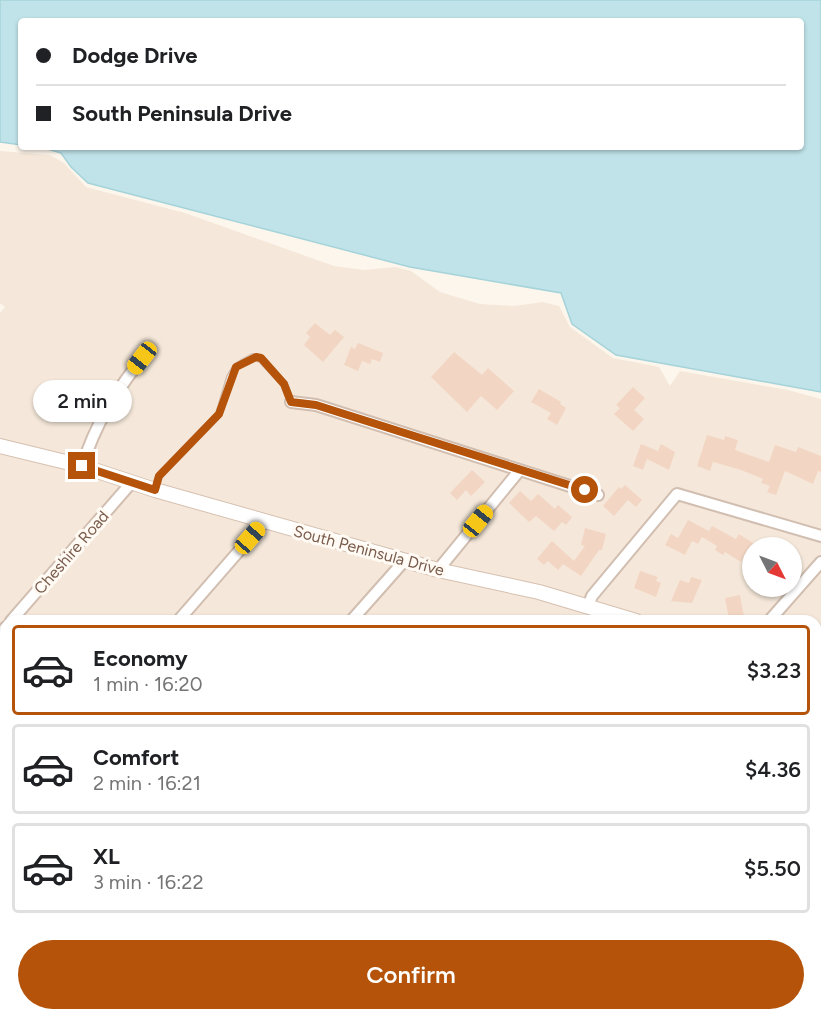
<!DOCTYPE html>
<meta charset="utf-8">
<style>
body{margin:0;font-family:Figtree,sans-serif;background:#f2f2f2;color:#202124;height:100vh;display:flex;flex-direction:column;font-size:22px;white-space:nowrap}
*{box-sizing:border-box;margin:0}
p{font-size:20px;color:#757577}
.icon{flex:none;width:33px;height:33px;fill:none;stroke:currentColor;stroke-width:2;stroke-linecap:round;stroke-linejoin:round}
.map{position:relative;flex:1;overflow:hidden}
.panel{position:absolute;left:0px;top:615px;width:822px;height:406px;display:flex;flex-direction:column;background:#fff;border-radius:18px 18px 0 0;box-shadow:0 2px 4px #0004}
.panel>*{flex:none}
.top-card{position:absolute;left:18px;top:18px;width:786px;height:132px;border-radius:6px;box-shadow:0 2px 4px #0004;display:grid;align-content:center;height:132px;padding:0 18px;background:#fff}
.needle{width:39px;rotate:132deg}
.tools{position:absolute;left:742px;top:537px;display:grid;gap:12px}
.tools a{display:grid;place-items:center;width:60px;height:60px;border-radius:50%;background:#fff;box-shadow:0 2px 4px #0004;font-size:30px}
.end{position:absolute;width:27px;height:27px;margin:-14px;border:8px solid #b45309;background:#fff;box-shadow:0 0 0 3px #fff}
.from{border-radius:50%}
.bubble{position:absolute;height:42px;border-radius:21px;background:#fff;box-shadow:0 2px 4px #0004;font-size:20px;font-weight:600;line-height:42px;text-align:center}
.car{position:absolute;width:18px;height:36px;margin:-18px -9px;border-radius:8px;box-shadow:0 0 4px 2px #0007;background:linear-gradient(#f5c518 24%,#345 0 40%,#f5c518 0 76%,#345 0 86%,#f5c518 0)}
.top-card b{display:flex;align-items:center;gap:21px;height:57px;font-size:22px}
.top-card b+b{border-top:2px solid #e0e0e0}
.top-card i{width:15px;height:15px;background:#202124}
ul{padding:10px 0 0;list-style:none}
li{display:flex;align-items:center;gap:18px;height:90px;margin:0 12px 9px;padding:0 6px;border:3px solid #e0e0e0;border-radius:6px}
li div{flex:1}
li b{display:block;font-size:22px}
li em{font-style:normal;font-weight:600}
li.current{border-color:#b45309}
li>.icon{width:54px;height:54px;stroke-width:1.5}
.button{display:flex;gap:12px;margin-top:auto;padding:12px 18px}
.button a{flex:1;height:69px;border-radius:36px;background:#b45309;color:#fff;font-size:24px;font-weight:600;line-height:69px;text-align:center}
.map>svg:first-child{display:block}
.residential{fill:#f5e8da;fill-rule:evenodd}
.commercial{fill:#fde8e0}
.water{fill:#bfe3e8;stroke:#a5d3da;stroke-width:1.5}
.building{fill:#f3d5c3}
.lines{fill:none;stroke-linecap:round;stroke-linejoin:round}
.service-casing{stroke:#d1beb0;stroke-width:8}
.minor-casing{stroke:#d1beb0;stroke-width:14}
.secondary-casing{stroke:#d6c0b0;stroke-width:16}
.primary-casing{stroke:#dad1cd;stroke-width:20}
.service{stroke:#fff;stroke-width:5}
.minor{stroke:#fff;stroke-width:10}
.secondary{stroke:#fff;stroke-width:14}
.primary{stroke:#fbd9a5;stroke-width:16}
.route{stroke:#b45309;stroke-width:8}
.labels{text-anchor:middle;stroke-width:6;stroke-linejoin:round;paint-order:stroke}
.street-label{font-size:16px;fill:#7a5c4d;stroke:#fffaf3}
</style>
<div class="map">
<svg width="821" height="1021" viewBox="0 0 821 1021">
<rect width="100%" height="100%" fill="#fdf6ec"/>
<g class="residential">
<path d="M0,151L50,155L64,163L86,187L185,213L334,266L364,270L395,267L411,271L440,292L480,304L514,306L543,302L559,306L570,327L613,358L659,367L670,386L680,371L788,390L821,399V531L678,489L672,491L589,592L585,601L447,567L521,476L602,501L604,491L317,400L286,397V407L315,410L511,473L436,565L88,463L99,430L118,397L148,358L141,352L110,391L90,425L78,460L0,441V313L5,307L0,303Z"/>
<path d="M0,450L80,471L122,485L0,626Z"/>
<path d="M134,488L256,524L171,621H18Z"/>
<path d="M679,499L821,541V554L762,621H651L595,604ZM753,548H792V586H753Z"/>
<path d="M267,527L396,563L346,621H185Z"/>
<path d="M407,566L538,597L620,621H360Z"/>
<path d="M821,570V669L816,668V621H776Z"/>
<path d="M6,635V784L0,782V642Z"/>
<path d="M821,763V847L816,853V769Z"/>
<path d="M821,863V992L816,996V869Z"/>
<path d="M0,867L6,869V1016H48L43,1021H0Z"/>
<path d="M229,1016H440L458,1021H224Z"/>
</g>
<g class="commercial">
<path d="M48,1016H215L210,1021H43Z"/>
<path d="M471,1016H585L580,1021H489Z"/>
<path d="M599,1016H740L748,1021H594Z"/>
</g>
<path class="water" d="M0,0H821V392L616,355L572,324L561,293L410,267L88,183L71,167L61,153L41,147H801V21H21V145L0,142Z"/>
<g class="building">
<path d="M315,323L330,335L335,330L344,337L323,362L304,345L310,337L306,333Z"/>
<path d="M358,343L383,353L380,362L372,359L370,364L362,361L358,371L344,365L351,347L355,349Z"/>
<path d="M454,352L482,375L488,368L514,391L497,410L481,396L467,412L431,377Z"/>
<path d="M633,387L645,398L634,410L644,419L633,431L614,414L620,408L616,405Z"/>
<path d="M539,389L561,402L560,404L566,408L557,425L547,419L551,413L531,402Z"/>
<path d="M707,435L724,440L725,436L738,440L735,450L769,462L775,445L796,452L798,447L821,456V472L818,471L813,484L785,471L776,495L767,492L770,486L761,483L763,479L741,470L713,462L710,471L697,466Z"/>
<path d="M641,444L658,451L661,444L675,452L669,470L647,459L643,470L633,466Z"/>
<path d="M472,470L485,482L471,496L466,490L457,500L450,493Z"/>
<path d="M625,485L642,500L636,507L628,500L614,516L603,506L619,487L621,489Z"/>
<path d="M520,491L531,501L538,494L555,509L558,505L572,517L566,525L562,522L554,531L536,516L529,522L509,503Z"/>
<path d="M688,520L709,531L712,526L736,539L739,534L753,543V551L749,557L745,554L741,562L725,552L723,555L715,550L717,546L702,537L698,544L692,541L685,555L665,545L671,534L678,538Z"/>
<path d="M585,528L606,534L602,550H599L581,576L563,564L558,570L548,561L544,565L537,559L552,541L574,561L585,546L581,545Z"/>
<path d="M640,571L658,577L656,581L661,583L656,597L634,588Z"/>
<path d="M691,577L702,580L692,603L671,601L680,580L689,583Z"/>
<path d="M740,595L744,617L729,619L725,598Z"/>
</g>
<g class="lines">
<defs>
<g id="service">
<path d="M155,488L159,476L219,414L230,377L236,367L244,362L253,357L261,359L284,384L291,402"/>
<path d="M0,808L6,811"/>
<path d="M0,903L6,905"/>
<path d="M381,1016L397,1021"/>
<path d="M353,1019L362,1021"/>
<path d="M63,1021L67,1016"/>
<path d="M244,1021L249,1016"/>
<path d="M367,1021L373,1016"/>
<path d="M431,1021L434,1016"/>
<path d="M555,1021L560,1016"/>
<path d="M712,1021L718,1016"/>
</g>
<g id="minor">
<path d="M291,402L316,405L598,495"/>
<path d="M82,466C97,421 113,396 142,358"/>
<path d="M438,570L519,471"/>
<path d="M588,606L592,596L677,494L821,536"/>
<path d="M11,621L132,482"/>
<path d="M178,621L265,521"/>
<path d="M351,621L405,560"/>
<path d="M769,621L821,562"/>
<path d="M0,634L6,627"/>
<path d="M816,761L821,755"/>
<path d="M0,824L6,818"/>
<path d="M816,861L821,855"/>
<path d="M816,1002L821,998"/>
<path d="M217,1021L222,1016"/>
<path d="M587,1021L592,1016"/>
<path d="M791,1021L799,1016"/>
</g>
<g id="secondary">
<path d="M0,446L82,466L155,490L438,570L539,592L636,621"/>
<path d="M816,673L821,674"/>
</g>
<g id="primary">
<path d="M0,867L6,869"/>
<path d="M453,1016L473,1021"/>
</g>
</defs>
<use href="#service" class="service-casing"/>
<use href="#minor" class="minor-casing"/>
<use href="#secondary" class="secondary-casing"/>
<use href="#primary" class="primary-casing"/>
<use href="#service" class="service"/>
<use href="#minor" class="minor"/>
<use href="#secondary" class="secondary"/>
<use href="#primary" class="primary"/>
</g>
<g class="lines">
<path class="route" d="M82,466L155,490L159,476L219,414L236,367L256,357L261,358L284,384L291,402L316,405L338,412L585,490"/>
</g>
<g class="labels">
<g class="street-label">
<text transform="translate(369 550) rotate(15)" y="6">South Peninsula Drive</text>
<text transform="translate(71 552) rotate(-49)" y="6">Cheshire Road</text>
</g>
</g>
</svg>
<div class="tools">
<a><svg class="needle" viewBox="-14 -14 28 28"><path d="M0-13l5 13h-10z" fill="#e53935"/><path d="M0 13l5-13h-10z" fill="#757577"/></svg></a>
</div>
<i class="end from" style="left:585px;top:490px"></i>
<i class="end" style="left:82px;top:466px"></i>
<div class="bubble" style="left:33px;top:380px;width:99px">2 min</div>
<i class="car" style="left:142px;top:358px;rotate:218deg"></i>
<i class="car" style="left:478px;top:521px;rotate:39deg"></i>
<i class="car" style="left:250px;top:538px;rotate:41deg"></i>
<div class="top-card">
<b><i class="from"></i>Dodge Drive</b>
<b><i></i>South Peninsula Drive</b>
</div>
<section class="panel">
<ul>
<li class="current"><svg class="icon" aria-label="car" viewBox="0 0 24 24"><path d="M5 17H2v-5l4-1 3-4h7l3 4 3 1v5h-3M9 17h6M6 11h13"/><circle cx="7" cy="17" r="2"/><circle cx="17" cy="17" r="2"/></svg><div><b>Economy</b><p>1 min · 16:20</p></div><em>$3.23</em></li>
<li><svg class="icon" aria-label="car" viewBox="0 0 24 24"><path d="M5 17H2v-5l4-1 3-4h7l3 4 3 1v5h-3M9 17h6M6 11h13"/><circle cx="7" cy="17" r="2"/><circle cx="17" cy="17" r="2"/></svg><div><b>Comfort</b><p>2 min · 16:21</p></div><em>$4.36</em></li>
<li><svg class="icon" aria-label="car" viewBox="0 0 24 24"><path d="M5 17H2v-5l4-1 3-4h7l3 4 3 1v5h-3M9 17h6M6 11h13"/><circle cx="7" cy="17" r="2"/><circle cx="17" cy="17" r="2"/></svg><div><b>XL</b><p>3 min · 16:22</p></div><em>$5.50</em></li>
</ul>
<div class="button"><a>Confirm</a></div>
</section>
</div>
